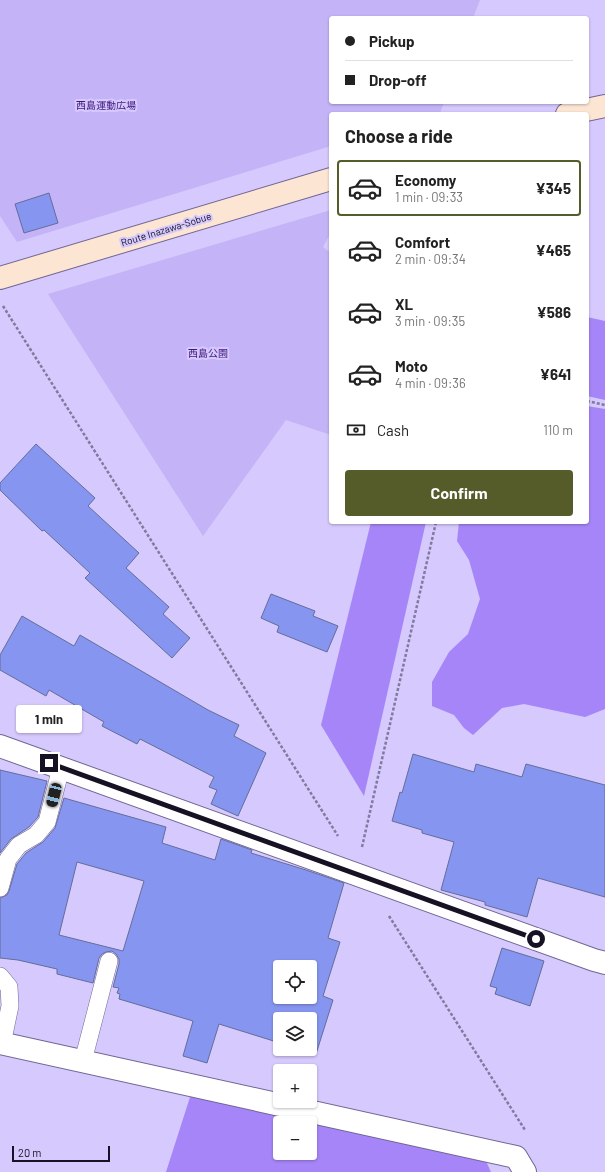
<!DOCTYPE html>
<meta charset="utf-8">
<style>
body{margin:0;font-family:Barlow,"Noto Sans JP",sans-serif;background:#f6f6f6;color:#222;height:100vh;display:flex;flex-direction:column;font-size:15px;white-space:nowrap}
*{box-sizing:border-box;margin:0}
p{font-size:13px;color:#767676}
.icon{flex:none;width:22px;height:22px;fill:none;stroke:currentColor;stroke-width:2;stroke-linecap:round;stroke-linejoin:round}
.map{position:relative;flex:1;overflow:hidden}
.details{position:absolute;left:329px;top:112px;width:260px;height:412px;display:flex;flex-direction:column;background:#fff;border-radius:4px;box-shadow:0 1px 3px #0004}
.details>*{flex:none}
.hud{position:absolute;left:329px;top:16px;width:260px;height:88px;border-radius:4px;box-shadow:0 1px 3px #0004;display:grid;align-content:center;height:88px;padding:0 16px;background:#fff}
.tools{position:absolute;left:273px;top:960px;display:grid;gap:8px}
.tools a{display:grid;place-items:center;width:44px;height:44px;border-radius:4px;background:#fff;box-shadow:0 1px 3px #0004;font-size:20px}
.scale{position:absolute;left:12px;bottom:10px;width:98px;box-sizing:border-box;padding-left:4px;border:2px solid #161123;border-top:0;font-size:11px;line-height:14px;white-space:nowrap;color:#161123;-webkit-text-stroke:3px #d5c9fd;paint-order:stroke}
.end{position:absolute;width:18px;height:18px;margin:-9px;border:5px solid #161123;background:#fff;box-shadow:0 0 0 2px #fff}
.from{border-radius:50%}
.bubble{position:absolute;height:28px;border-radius:4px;background:#fff;box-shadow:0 1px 3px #0004;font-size:13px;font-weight:700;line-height:28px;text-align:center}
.car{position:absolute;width:12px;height:24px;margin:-12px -6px;border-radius:5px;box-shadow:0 0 3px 1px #0007;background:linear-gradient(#222 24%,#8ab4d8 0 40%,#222 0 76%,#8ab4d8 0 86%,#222 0)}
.hud b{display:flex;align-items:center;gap:14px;height:38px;font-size:15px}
.hud b+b{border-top:1px solid #e0e0e0}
.hud i{width:10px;height:10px;background:#222}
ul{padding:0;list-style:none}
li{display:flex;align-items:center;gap:12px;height:56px;margin:0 8px 6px;padding:0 8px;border:2px solid transparent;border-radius:4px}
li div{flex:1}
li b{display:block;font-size:15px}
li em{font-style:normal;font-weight:700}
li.active{border-color:#555b29}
li>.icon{width:36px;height:36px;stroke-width:1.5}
h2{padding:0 16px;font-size:18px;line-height:48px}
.pay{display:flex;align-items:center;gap:10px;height:44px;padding:0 16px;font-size:15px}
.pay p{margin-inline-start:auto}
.cta{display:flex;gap:8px;margin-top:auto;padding:8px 16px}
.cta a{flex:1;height:46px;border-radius:4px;background:#555b29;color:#fff;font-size:16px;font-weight:700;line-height:46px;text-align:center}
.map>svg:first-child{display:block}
.green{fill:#c4b3f7}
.forest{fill:#a685f8;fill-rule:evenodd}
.building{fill:#8695ef;stroke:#646d9a;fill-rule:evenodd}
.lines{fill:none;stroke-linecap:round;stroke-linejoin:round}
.service-casing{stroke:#716693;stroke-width:18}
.minor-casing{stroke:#716693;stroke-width:24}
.secondary-casing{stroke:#716693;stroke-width:24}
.path{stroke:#82799f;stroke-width:2.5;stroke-dasharray:3 2;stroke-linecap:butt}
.service{stroke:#fff;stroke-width:17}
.minor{stroke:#fff;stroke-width:22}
.secondary{stroke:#fde5d3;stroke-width:22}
.route{stroke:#161123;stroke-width:5}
.labels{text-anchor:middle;stroke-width:4;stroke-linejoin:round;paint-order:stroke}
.park-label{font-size:10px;fill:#41177d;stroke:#d5c9fd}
.street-label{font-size:10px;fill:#161123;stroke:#d5c9fd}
</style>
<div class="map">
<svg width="605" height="1172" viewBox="0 0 605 1172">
<rect width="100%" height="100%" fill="#d5c9fd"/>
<g class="green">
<path d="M0,0H480L473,18H331V102H444L440,113L436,114H331V146L17,242L0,216Z"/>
<path d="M331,210V232L323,247L331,253V435L286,420L203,536L48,294Z"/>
</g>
<g class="forest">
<path d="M587,317L605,321V400L587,396Z"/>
<path d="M587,406L605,409V709L585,717L524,704L502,708L473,735L464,728L454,715L432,706V682L449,652L468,634L480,599L469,560L457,541L459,522H587Z"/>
<path d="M371,522H426L364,796L321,725Z"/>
<path d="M191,1094L485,1159L491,1172H166ZM280,1123H310V1153H280Z"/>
</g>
<g class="building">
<path d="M49,193L58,223L24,233L15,204Z"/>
<path d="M36,444L95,498L88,506L139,553L126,568L169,607L163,614L190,638L172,658L85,578L90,573L44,530L42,531L0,490V483Z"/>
<path d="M271,594L315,611L313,616L338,626L327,652L277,632L279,626L261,618Z"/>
<path d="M22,616L74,646L80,635L208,710L239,725L234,736L266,753L238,816L211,804L217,790L209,787L214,777L140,739L137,744L102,726L104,722L49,690L46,696L0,670V655Z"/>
<path d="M413,754L474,772L476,764L522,777L526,764L605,785V897L538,878L527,917L485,905V902L441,890L454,842L422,833V830L392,821L400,792L402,793Z"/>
<path d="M0,770L47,781L38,817L29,827L11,839L0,853Z"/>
<path d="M64,798L166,827L162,843L215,860L221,839L252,850L251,853L306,870L344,883L328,938L340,942L323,996L333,1000L316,1054L300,1049H310V1019H280V1043L219,1024L207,1063L183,1056L193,1021L119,999L120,994L117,993L119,988L113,987L119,964V959L116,954L112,951L106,952L102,954L99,958L93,983L57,974V969L18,960L0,958V898L7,895L9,891L17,864L26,853L43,842L55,828ZM77,862L144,881L123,951L59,935ZM280,967H310V997H280Z"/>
<path d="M502,948L544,961L530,1006L495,994L497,988L490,986Z"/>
</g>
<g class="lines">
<defs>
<g id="service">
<path d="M0,888L8,859L19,845L36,835L47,822L61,768"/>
<path d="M0,976L9,987L10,1006L2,1044"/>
<path d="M83,1061L109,961"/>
</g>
<g id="minor">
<path d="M0,746L594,960L605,963"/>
<path d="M0,1043L516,1157L525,1172"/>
</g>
<g id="secondary">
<path d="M567,114L605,106"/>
<path d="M0,278L331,179"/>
</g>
</defs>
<use href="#service" class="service-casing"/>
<use href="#minor" class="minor-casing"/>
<use href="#secondary" class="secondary-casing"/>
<g class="path">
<path d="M3,306L338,836"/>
<path d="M587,401L605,405"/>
<path d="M362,847L436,522"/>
<path d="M389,916L525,1130"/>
</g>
<use href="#service" class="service"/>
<use href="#minor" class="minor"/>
<use href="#secondary" class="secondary"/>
</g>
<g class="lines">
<path class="route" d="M49,763L536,939"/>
</g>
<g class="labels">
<g class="park-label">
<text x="106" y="109">西島運動広場</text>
<text x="208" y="357">西島公園</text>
</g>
<g class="street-label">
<text transform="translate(166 229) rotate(-17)" y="4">Route Inazawa-Sobue</text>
</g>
</g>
</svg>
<div class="tools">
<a><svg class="icon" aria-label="locate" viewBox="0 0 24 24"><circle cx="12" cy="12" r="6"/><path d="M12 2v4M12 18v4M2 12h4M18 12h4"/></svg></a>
<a><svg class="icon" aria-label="layers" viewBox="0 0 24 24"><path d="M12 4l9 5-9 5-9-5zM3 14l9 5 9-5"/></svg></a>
<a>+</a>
<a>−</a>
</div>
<div class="scale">20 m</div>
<i class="end from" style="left:536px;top:939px"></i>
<i class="end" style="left:49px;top:763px"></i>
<div class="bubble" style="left:16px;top:705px;width:66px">1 min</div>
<i class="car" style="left:54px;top:795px;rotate:194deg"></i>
<div class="hud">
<b><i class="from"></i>Pickup</b>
<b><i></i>Drop-off</b>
</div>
<section class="details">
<h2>Choose a ride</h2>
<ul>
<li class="active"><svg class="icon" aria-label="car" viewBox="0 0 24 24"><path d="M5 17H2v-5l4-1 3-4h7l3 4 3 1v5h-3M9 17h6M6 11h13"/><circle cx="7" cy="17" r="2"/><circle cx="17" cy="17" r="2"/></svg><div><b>Economy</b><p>1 min · 09:33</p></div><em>¥345</em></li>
<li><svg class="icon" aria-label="car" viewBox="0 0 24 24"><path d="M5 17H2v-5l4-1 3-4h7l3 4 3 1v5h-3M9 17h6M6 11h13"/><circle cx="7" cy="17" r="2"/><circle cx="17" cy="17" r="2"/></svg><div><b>Comfort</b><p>2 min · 09:34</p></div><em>¥465</em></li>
<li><svg class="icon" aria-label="car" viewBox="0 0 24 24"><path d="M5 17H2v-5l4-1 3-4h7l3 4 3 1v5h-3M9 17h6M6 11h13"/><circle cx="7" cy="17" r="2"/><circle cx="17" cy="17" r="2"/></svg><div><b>XL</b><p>3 min · 09:35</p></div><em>¥586</em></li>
<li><svg class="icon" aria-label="car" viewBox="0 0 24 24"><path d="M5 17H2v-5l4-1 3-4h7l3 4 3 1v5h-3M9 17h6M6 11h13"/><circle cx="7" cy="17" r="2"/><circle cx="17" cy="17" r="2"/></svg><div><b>Moto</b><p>4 min · 09:36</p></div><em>¥641</em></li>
</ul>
<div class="pay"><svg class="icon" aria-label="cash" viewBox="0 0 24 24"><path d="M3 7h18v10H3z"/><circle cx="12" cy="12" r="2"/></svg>Cash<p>110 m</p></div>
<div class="cta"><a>Confirm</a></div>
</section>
</div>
